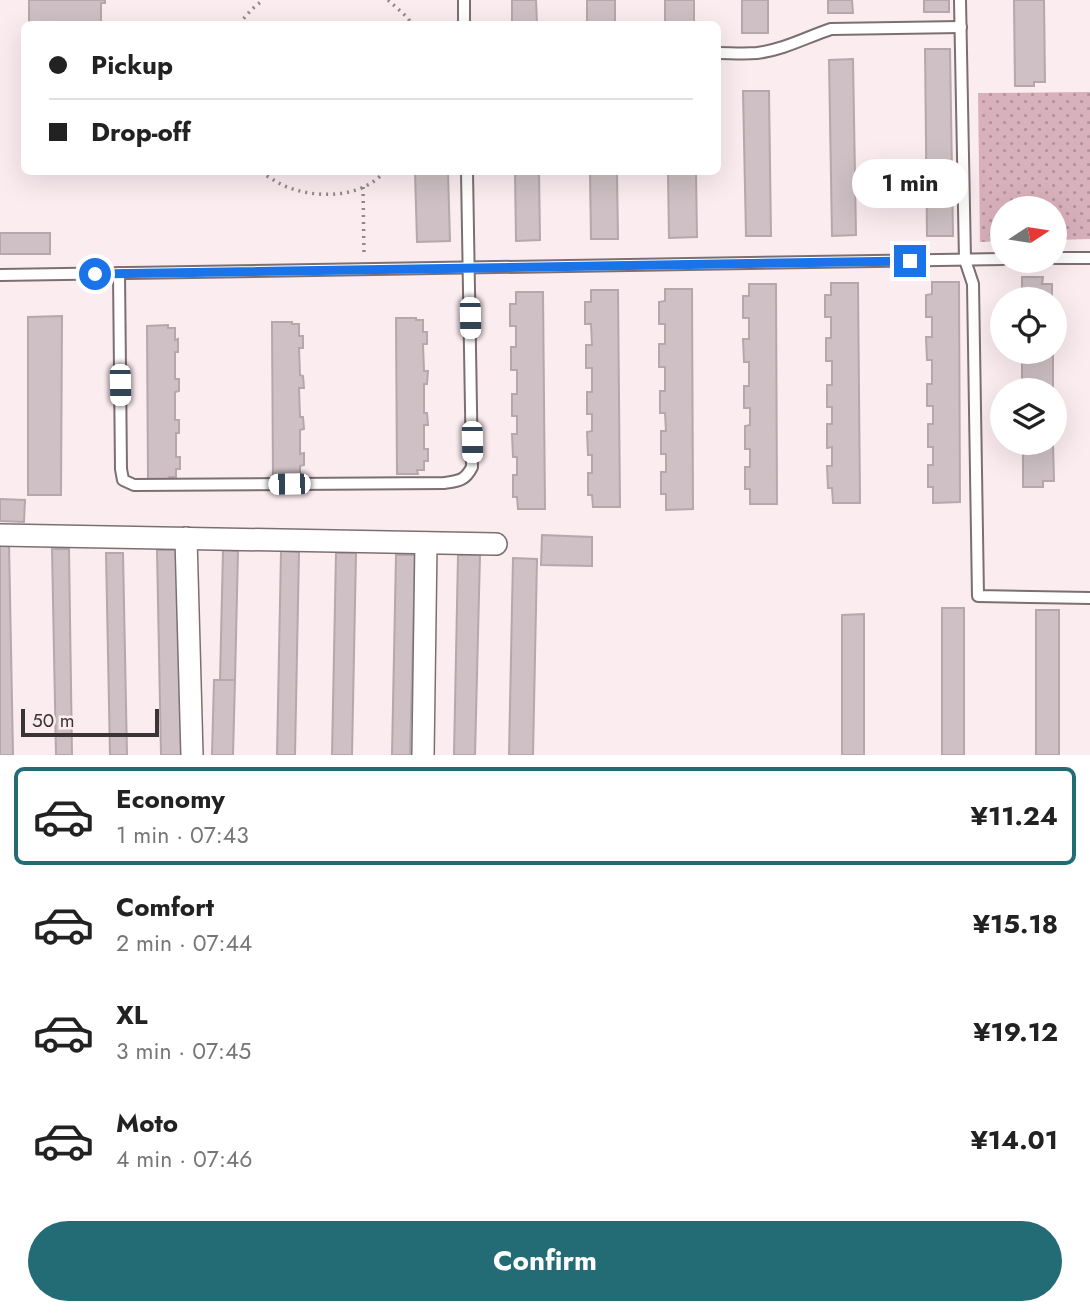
<!DOCTYPE html>
<meta charset="utf-8">
<style>
body{margin:0;font-family:Jost,sans-serif;background:#f6f6f6;color:#222;height:100vh;display:flex;flex-direction:column;font-size:26px;white-space:nowrap}
*{box-sizing:border-box;margin:0}
p{font-size:23px;color:#767676}
.icon{flex:none;width:38px;height:38px;fill:none;stroke:currentColor;stroke-width:2;stroke-linecap:round;stroke-linejoin:round}
.map{position:relative;height:755px;overflow:hidden}
.details{display:flex;flex-direction:column;background:#fff;flex:1}
.details>*{flex:none}
.top-card{position:absolute;left:21px;top:21px;width:700px;height:154px;border-radius:10px;box-shadow:0 7px 28px #0002;display:grid;align-content:center;height:154px;padding:0 28px;background:#fff}
.needle{width:46px;rotate:78deg}
.fabs{position:absolute;left:990px;top:196px;display:grid;gap:14px}
.fabs a{display:grid;place-items:center;width:77px;height:77px;border-radius:50%;background:#fff;box-shadow:0 7px 28px #0002;font-size:35px}
.scale{position:absolute;left:21px;bottom:18px;width:138px;box-sizing:border-box;padding-left:7px;border:4px solid #3a3436;border-top:0;font-size:19px;line-height:24px;white-space:nowrap;color:#3a3436;-webkit-text-stroke:5px #fbecf0;paint-order:stroke}
.end{position:absolute;width:32px;height:32px;margin:-16px;border:9px solid #1a73e8;background:#fff;box-shadow:0 0 0 4px #fff}
.from{border-radius:50%}
.bubble{position:absolute;height:49px;border-radius:24px;background:#fff;box-shadow:0 7px 28px #0002;font-size:23px;font-weight:700;line-height:49px;text-align:center}
.car{position:absolute;width:21px;height:42px;margin:-21px -10px;border-radius:9px;box-shadow:0 0 5px 2px #0007;background:linear-gradient(#fff 24%,#345 0 40%,#fff 0 76%,#345 0 86%,#fff 0)}
.top-card b{display:flex;align-items:center;gap:24px;height:66px;font-size:26px}
.top-card b+b{border-top:2px solid #e0e0e0}
.top-card i{width:18px;height:18px;background:#222}
ul{padding:12px 0 0;list-style:none}
li{display:flex;align-items:center;gap:21px;height:98px;margin:0 14px 10px;padding:0 14px;border:4px solid transparent;border-radius:10px}
li div{flex:1}
li b{display:block;font-size:26px}
li em{font-style:normal;font-weight:700}
li.selected{border-color:#236c76}
li>.icon{width:63px;height:63px;stroke-width:1.5}
.action{display:flex;gap:14px;margin-top:auto;padding:14px 28px}
.action a{flex:1;height:80px;border-radius:42px;background:#236c76;color:#fff;font-size:28px;font-weight:700;line-height:80px;text-align:center}
.map>svg:first-child{display:block}
.park{fill:url(#park-dots)}
.building{fill:#cec0c4;stroke:#b5a7ab;stroke-width:2}
.lines{fill:none;stroke-linecap:round;stroke-linejoin:round}
.lane-casing{stroke:#7c6f72;stroke-width:14}
.street-casing{stroke:#7c6f72;stroke-width:24}
.path{stroke:#92888b;stroke-width:3.5;stroke-dasharray:2 5;stroke-linecap:butt}
.lane{stroke:#fff;stroke-width:10}
.street{stroke:#fff;stroke-width:21}
.route{stroke:#1a73e8;stroke-width:9}
</style>
<div class="map">
<svg width="1090" height="755" viewBox="0 0 1090 755">
<defs>
<pattern id="park-dots" width="8" height="8" patternUnits="userSpaceOnUse" patternTransform="scale(1.75)"><rect width="8" height="8" fill="#d9b1bd"/><path d="M2 2h.1M6 6h.1" fill="none" stroke="#b1919a" stroke-width="1.8" stroke-linecap="round"/></pattern>
</defs>
<rect width="100%" height="100%" fill="#fbecf0"/>
<path class="park" d="M1090,92V239L1055,240V208H1003V241L980,242L978,93Z"/>
<g class="building">
<path d="M29,0H105V3H101V24H29Z"/>
<path d="M512,0H536L537,24H512Z"/>
<rect x="587" y="0" width="28" height="24"/>
<rect x="665" y="0" width="29" height="24"/>
<rect x="742" y="0" width="26" height="33"/>
<path d="M828,0H852L853,13H828Z"/>
<rect x="924" y="0" width="25" height="12"/>
<path d="M1014,0H1044L1045,82H1034V86H1015Z"/>
<path d="M925,49H950L953,236H927Z"/>
<path d="M853,59L856,235L832,236L829,60Z"/>
<path d="M743,91H769L771,236H746Z"/>
<path d="M415,172H448L450,241L417,242Z"/>
<path d="M515,172H539L540,240L516,241Z"/>
<path d="M590,172H617L618,239H591Z"/>
<path d="M668,172H696L697,237L669,238Z"/>
<rect x="0" y="233" width="50" height="21"/>
<path d="M1022,277H1043L1042,284H1052V299H1022Z"/>
<path d="M932,282H959L960,502L933,503V487H928V465H933V447H928V424H933V406H927V384H932V360H927L926,337H932V317H926V295L932,294Z"/>
<path d="M831,283H858L860,503H833L832,488H828L827,466H832V447L827,448V424H832V407H827V385H832V361H826V338H831V317H825V295H831Z"/>
<path d="M749,284H776L777,504H750V489H745V467H750V449H745V426L750,425V408H744V386H749V362H744L743,339H749V318H743V296H749Z"/>
<path d="M665,289H692L693,509L666,510V494H661V472H666V454H661V431H666L665,413H660V391H665V367H659V344H665V324H659V302L665,301Z"/>
<path d="M591,290H618L620,507H593L592,495H588V473H592V455H588L587,432L592,431V414H587V392H592V368H586V345H592L591,324H585V302H591Z"/>
<path d="M516,292H543L545,509H518L517,497H513V475H517V457H513L512,434H517V416H512V394H517V370H511V347H516V326H510V304H516Z"/>
<path d="M62,316L61,495H28V317Z"/>
<path d="M396,318H416V320H423V332H427V344H423L424,371H428L427,384H424V413H427L428,425H424V449H428V461H424V470H417L418,474H397Z"/>
<path d="M272,322H292V324H299V336H303V348H299L300,375L303,376L304,388H299L300,417H303L304,429L300,430V454L304,453V465L300,466V474H293L294,478H273Z"/>
<path d="M168,325V328H175V340L178,339V352H175V379H179V391L175,392V420H179V433H176V457H180V469H176V477H169V481H148L147,326Z"/>
<rect x="1022" y="352" width="31" height="38"/>
<path d="M1023,443H1053L1054,481H1043V487H1023Z"/>
<path d="M0,499L25,500L24,522L0,521Z"/>
<path d="M542,535L592,537V566L541,565Z"/>
<path d="M0,543H9L13,755H0Z"/>
<path d="M52,549H69L72,755H56Z"/>
<path d="M157,550H178L182,755H161Z"/>
<path d="M223,550L238,551L235,680H220Z"/>
<path d="M281,551L299,552L295,755H277Z"/>
<path d="M106,553H123L127,755H110Z"/>
<path d="M336,553H356L352,755H332Z"/>
<path d="M396,555H415L410,755H392Z"/>
<path d="M458,555H480L475,755H454Z"/>
<path d="M513,558L537,559L533,755H509Z"/>
<rect x="942" y="608" width="22" height="147"/>
<rect x="1036" y="610" width="23" height="145"/>
<path d="M864,614V755H842V615Z"/>
<path d="M214,680H235L233,755H212Z"/>
</g>
<g class="lines">
<defs>
<g id="lane">
<path d="M464,0V24"/>
<path d="M960,0L965,260L973,284L978,596L1090,598"/>
<path d="M718,53C730,53 744,54 757,53C783,50 807,37 831,29L961,27"/>
<path d="M1055,258H1090"/>
<path d="M119,273L121,469L123,480L134,485L444,483C458,481 465,481 472,467L467,172"/>
<path d="M0,275L1003,259"/>
</g>
<g id="street">
<path d="M0,535L496,544"/>
<path d="M186,538L192,755"/>
<path d="M423,755L426,543"/>
</g>
</defs>
<use href="#lane" class="lane-casing"/>
<use href="#street" class="street-casing"/>
<g class="path">
<path d="M388,0L407,17L412,24"/>
<path d="M239,24L252,9L263,0"/>
<path d="M261,172C270,178 279,184 290,188C320,199 363,197 384,172"/>
<path d="M363,187L364,255"/>
</g>
<use href="#lane" class="lane"/>
<use href="#street" class="street"/>
</g>
<g class="lines">
<path class="route" d="M95,274L910,261"/>
</g>
</svg>
<div class="fabs">
<a><svg class="needle" viewBox="-14 -14 28 28"><path d="M0-13l5 13h-10z" fill="#e53935"/><path d="M0 13l5-13h-10z" fill="#767676"/></svg></a>
<a><svg class="icon" aria-label="locate" viewBox="0 0 24 24"><circle cx="12" cy="12" r="6"/><path d="M12 2v4M12 18v4M2 12h4M18 12h4"/></svg></a>
<a><svg class="icon" aria-label="layers" viewBox="0 0 24 24"><path d="M12 4l9 5-9 5-9-5zM3 14l9 5 9-5"/></svg></a>
</div>
<div class="scale">50 m</div>
<i class="end from" style="left:95px;top:274px"></i>
<i class="end" style="left:910px;top:261px"></i>
<div class="bubble" style="left:852px;top:159px;width:116px">1 min</div>
<i class="car" style="left:470px;top:318px;rotate:179deg"></i>
<i class="car" style="left:120px;top:385px;rotate:179deg"></i>
<i class="car" style="left:472px;top:442px;rotate:179deg"></i>
<i class="car" style="left:289px;top:484px;rotate:269deg"></i>
<div class="top-card">
<b><i class="from"></i>Pickup</b>
<b><i></i>Drop-off</b>
</div>
</div>
<section class="details">
<ul>
<li class="selected"><svg class="icon" aria-label="car" viewBox="0 0 24 24"><path d="M5 17H2v-5l4-1 3-4h7l3 4 3 1v5h-3M9 17h6M6 11h13"/><circle cx="7" cy="17" r="2"/><circle cx="17" cy="17" r="2"/></svg><div><b>Economy</b><p>1 min · 07:43</p></div><em>¥11.24</em></li>
<li><svg class="icon" aria-label="car" viewBox="0 0 24 24"><path d="M5 17H2v-5l4-1 3-4h7l3 4 3 1v5h-3M9 17h6M6 11h13"/><circle cx="7" cy="17" r="2"/><circle cx="17" cy="17" r="2"/></svg><div><b>Comfort</b><p>2 min · 07:44</p></div><em>¥15.18</em></li>
<li><svg class="icon" aria-label="car" viewBox="0 0 24 24"><path d="M5 17H2v-5l4-1 3-4h7l3 4 3 1v5h-3M9 17h6M6 11h13"/><circle cx="7" cy="17" r="2"/><circle cx="17" cy="17" r="2"/></svg><div><b>XL</b><p>3 min · 07:45</p></div><em>¥19.12</em></li>
<li><svg class="icon" aria-label="car" viewBox="0 0 24 24"><path d="M5 17H2v-5l4-1 3-4h7l3 4 3 1v5h-3M9 17h6M6 11h13"/><circle cx="7" cy="17" r="2"/><circle cx="17" cy="17" r="2"/></svg><div><b>Moto</b><p>4 min · 07:46</p></div><em>¥14.01</em></li>
</ul>
<div class="action"><a>Confirm</a></div>
</section>
